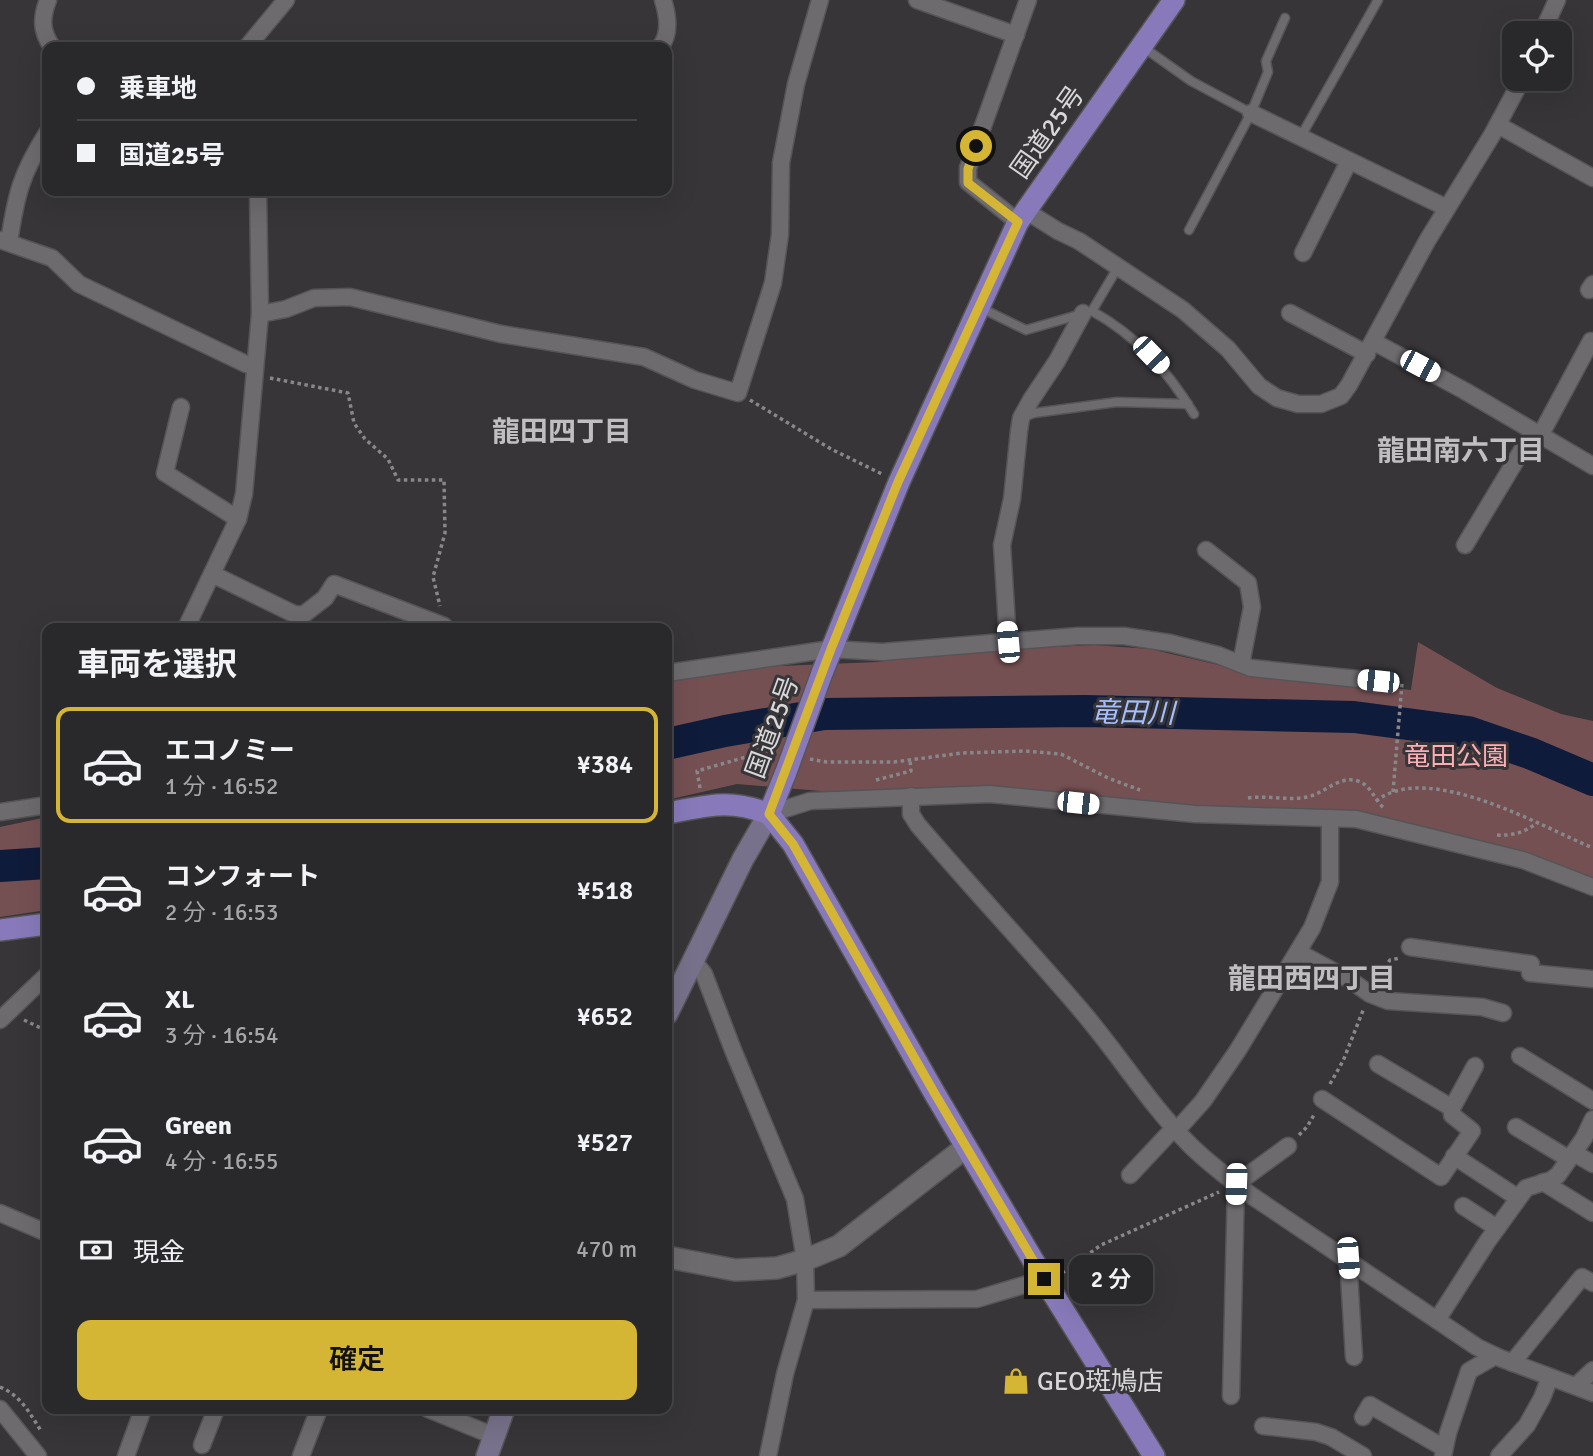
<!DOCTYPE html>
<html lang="ja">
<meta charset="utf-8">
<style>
body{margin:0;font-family:Signika,"Noto Sans JP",sans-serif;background:#353436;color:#f1f3f6;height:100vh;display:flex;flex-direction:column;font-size:26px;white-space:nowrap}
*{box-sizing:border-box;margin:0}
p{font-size:23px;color:#a5a6a8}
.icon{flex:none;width:38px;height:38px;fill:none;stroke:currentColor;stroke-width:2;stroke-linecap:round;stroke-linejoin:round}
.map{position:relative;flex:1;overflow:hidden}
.details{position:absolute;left:42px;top:623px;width:630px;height:791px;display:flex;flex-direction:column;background:#29282a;border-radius:14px;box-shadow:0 7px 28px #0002,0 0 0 2px #454447}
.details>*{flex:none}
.guide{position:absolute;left:42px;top:42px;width:630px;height:154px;border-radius:14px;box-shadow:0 7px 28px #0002,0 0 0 2px #454447;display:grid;align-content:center;height:154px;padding:0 35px;background:#29282a}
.fabs{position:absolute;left:1502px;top:21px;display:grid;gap:14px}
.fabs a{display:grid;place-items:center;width:70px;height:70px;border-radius:14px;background:#29282a;box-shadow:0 7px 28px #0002,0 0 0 2px #454447;font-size:35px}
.end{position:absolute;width:32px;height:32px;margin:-16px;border:9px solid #d5b534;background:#111;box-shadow:0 0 0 4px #111}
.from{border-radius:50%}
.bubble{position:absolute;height:49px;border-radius:14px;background:#29282a;box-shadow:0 7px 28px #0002,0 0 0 2px #454447;font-size:23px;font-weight:600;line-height:49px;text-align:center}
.car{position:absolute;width:21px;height:42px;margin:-21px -10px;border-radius:9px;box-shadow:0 0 5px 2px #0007;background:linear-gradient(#fff 24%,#345 0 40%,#fff 0 76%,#345 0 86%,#fff 0)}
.guide b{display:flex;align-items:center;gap:24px;height:66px;font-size:26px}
.guide b+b{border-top:2px solid #454447}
.guide i{width:18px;height:18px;background:#f1f3f6}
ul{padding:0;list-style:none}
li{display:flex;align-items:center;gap:21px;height:116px;margin:0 14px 10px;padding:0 21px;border:4px solid transparent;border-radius:14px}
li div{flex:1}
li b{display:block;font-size:26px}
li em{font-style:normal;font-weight:600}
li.current{border-color:#d5b534}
li>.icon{width:63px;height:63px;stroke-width:1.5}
h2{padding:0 35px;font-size:32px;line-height:84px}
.pay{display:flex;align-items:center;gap:18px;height:77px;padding:0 35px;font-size:26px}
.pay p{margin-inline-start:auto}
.button{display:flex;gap:14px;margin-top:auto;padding:14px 35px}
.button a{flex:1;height:80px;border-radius:14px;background:#d5b534;color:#111;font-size:28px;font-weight:600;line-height:80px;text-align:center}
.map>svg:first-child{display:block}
.green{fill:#755053}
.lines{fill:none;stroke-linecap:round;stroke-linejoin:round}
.river{stroke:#0f1b3a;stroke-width:32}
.service-casing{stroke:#565457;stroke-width:11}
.minor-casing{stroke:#565457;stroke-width:19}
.tertiary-casing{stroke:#565457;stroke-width:24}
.secondary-casing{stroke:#565457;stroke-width:24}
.trunk-casing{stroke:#565457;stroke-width:24}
.path{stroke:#888789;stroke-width:3.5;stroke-dasharray:3.5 3.5;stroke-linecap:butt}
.service{stroke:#6e6b6f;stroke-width:8}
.minor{stroke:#6e6b6f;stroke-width:16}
.tertiary{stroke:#6e6b6f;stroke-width:21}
.secondary{stroke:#78718b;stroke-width:21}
.trunk{stroke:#887aba;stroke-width:21}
.trunk-bridge-casing{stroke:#565457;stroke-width:24;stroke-linecap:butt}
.trunk-bridge{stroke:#887aba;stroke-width:21}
.route{stroke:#d5b534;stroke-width:9}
.labels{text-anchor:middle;stroke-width:6;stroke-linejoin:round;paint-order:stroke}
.street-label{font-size:26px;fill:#d8d7d9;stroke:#373538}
.park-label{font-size:26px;fill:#fdaeb5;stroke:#373538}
.poi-label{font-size:26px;fill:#d8d7d9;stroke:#373538;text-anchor:start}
.neighbourhood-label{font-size:28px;font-weight:bold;fill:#c1bec2;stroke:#373538}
.water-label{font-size:28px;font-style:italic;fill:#a4bffd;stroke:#373538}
</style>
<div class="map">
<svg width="1593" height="1456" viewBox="0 0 1593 1456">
<rect width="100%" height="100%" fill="#373538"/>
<g class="green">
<path d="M1418,642L1497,688L1561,714L1593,721V879L1537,858L1397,821L1365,815L1263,807L1210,809L1065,796L997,786L906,788L856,794L737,784L667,800V680L755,667L877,662L966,651L1094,645L1150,649L1257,674L1411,690Z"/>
<path d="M47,817V910L0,917V827Z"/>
</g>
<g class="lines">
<g class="river">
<path d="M667,744L725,731L824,714L1085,711L1354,717L1468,732L1532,754L1593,780"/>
<path d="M0,866L47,863"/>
</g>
<defs>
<g id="service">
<path d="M1143,47L1191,81L1251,113"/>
<path d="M1300,138L1378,0"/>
<path d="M1189,230L1251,113L1268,72L1266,61L1285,18"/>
<path d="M979,307L1026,330L1092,311L1118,267"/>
<path d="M1092,311C1137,336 1167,370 1194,414"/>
<path d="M1024,417L1034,413L1117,402L1188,404"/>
</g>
<g id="minor">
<path d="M48,0C41,18 41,31 52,47"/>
<path d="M917,0L1016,35"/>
<path d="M1542,33L1557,0"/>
<path d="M247,47L286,0"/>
<path d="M660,47C671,34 668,16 663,0"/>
<path d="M1251,113L1447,208"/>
<path d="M1498,125L1593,178"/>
<path d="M1026,211L1058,231L1079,241L1183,310L1228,349L1259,386L1277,398L1298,404H1321L1341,396L1349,385L1427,241L1492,135L1522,79"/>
<path d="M1018,222L968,182V168L1028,0"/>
<path d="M0,240L52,258L79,284L246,364L255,366"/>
<path d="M9,242C16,195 21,174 47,133"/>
<path d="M1303,253L1349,161"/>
<path d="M1589,290L1593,284"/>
<path d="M1290,313L1367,354"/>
<path d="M260,314L286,309L314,298L350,297L501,334L644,357L695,380L738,393L773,283L780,234L781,163L796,84L820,0"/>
<path d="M1374,342L1465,391L1593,466"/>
<path d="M181,407L165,473L238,519"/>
<path d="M1540,436L1591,341H1593"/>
<path d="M1465,545L1533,432"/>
<path d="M1206,550L1248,583L1252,607L1241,664"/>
<path d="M212,574L294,614L303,615L325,598L334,584L444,626"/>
<path d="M186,628L238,519L244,494L260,314L258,191"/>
<path d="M1008,642L1002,545L1012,499L1019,431L1021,418L1031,400L1057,361L1083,313"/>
<path d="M667,673L831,649L882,652L1078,636H1124L1170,643L1218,655L1251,668L1378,681"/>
<path d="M911,796V814L918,825C971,887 1027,947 1080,1009C1118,1053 1149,1104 1190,1145C1209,1164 1231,1180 1252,1196L1477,1347L1500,1358L1593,1393"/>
<path d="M0,812L47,805"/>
<path d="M769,814L810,801L990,794L1195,814L1356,819L1523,860L1593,887"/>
<path d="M1410,947L1531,964L1530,973L1593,979"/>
<path d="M1298,952L1350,980L1370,994L1388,1001L1482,1007L1503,1013"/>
<path d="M692,959L704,974L733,1050L795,1199L805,1260L806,1300L785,1374L768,1456"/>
<path d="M0,1020L47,975"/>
<path d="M1520,1056L1593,1101"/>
<path d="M1378,1064L1452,1108"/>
<path d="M1322,1099L1441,1177L1472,1131L1452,1115V1108L1475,1066"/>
<path d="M1516,1127L1569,1159"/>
<path d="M1177,1130L1203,1101L1238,1050L1312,928L1330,882V818"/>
<path d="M1574,1153L1593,1164"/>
<path d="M1454,1156L1518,1198"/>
<path d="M1130,1175L1175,1127"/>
<path d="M1543,1182L1593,1213"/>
<path d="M1463,1206L1497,1228"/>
<path d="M0,1213L47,1233"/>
<path d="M1348,1258L1354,1357"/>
<path d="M806,1300L977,1299L1044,1279"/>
<path d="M1437,1320L1487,1242L1526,1188L1551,1180L1558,1175L1584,1138L1593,1119"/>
<path d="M1512,1363L1582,1277L1593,1283"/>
<path d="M1576,1386L1593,1370"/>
<path d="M1231,1396L1236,1184L1288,1146"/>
<path d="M0,1409L38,1456"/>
<path d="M428,1409L494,1436"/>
<path d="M1363,1417L1370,1405L1444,1448"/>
<path d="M1263,1426L1316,1432L1331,1437L1363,1456"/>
<path d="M202,1445L216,1409"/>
<path d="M126,1456L143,1409"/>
<path d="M301,1456L319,1409"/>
<path d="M1443,1456L1448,1433L1469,1371L1495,1356"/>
<path d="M1499,1456L1527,1425L1542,1398L1550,1377"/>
</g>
<path id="tertiary" d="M667,1257L735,1270L777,1268L805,1260L839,1246L966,1147"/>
<g id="secondary">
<path d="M667,1014L743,859L769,814"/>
<path d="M487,1456L504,1409"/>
</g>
<g id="trunk">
<path d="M822,673L899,482L1018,222L1174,0"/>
<path d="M667,813C707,806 729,798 769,814"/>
<path d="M769,814L793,844L935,1094L1044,1279L1154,1456"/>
<path d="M769,814L786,772"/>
<path d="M0,930L47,924"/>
</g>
</defs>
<use href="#service" class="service-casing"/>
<use href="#minor" class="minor-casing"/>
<use href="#tertiary" class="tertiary-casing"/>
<use href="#secondary" class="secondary-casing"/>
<use href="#trunk" class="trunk-casing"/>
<g class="path">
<path d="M270,378L348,393L354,423L365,439L388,459L398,480H444L445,533L433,577L440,606"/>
<path d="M750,400L831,449L884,475"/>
<path d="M810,759L826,762H894L962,753L1025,751L1061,754L1108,778L1140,790"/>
<path d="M876,780L911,771L910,760"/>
<path d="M700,788L697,771L753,755L775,753"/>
<path d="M1393,792L1402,683L1395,682"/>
<path d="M1248,798C1268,795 1288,801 1307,797C1324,794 1339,775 1358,781C1371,785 1375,801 1384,808"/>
<path d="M1376,801C1428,760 1542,827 1593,848"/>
<path d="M1497,835C1513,836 1525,832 1537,823"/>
<path d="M1376,979L1390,960L1400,958"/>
<path d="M24,1020L47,1031"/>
<path d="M1330,1084L1343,1061L1364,1008"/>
<path d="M1299,1135L1307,1127L1315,1113"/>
<path d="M1062,1273L1101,1245L1219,1192"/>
<path d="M0,1387C20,1395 30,1413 41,1431"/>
</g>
<use href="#service" class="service"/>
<use href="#minor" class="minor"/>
<use href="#tertiary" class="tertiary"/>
<use href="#secondary" class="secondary"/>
<use href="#trunk" class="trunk"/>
<defs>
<path id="trunk-bridge" d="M786,772L822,673"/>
</defs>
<use href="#trunk-bridge" class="trunk-bridge-casing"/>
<use href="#trunk-bridge" class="trunk-bridge"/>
</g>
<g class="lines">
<path class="route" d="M976,146L968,169V183L1018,222L898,482L831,649L769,814L793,844L935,1094L1044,1279"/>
</g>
<defs>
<symbol id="shop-bare" viewBox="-9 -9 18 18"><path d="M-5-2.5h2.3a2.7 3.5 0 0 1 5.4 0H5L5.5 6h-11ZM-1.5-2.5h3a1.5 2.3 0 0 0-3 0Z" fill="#d5b534" stroke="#373538" stroke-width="2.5" paint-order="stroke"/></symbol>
</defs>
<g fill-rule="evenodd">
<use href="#shop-bare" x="997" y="1362" width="38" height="38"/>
</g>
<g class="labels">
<g class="street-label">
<text transform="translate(1047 132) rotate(-55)" y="9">国道25号</text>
<text transform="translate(772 727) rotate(-70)" y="9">国道25号</text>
</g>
<g class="park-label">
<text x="1456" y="765">竜田公園</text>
</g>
<g class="poi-label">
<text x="1037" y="1390">GEO斑鳩店</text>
</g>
<g class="neighbourhood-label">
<text x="562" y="441">龍田四丁目</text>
<text x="1461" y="460">龍田南六丁目</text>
<text x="1312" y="988">龍田西四丁目</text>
</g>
<g class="water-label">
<text transform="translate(1133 712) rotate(1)" y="10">竜田川</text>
</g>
</g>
</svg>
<div class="fabs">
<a><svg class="icon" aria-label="locate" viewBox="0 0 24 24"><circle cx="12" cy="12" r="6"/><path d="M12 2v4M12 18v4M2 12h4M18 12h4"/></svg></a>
</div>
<i class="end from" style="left:976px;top:146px"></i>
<i class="end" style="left:1044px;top:1279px"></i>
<div class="bubble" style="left:1069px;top:1255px;width:84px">2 分</div>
<i class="car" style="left:1151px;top:355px;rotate:136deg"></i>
<i class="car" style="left:1420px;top:366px;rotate:118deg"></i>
<i class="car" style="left:1008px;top:642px;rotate:355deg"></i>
<i class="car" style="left:1378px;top:681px;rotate:276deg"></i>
<i class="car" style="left:1078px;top:803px;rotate:96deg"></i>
<i class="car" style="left:1236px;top:1184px;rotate:182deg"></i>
<i class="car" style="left:1348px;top:1258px;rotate:176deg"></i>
<div class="guide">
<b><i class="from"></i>乗車地</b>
<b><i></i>国道25号</b>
</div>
<section class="details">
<h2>車両を選択</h2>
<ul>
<li class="current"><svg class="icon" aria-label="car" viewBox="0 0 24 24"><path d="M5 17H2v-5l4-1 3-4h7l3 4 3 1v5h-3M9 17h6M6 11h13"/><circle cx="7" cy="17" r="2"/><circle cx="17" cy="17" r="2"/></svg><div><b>エコノミー</b><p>1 分 · 16:52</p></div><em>¥384</em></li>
<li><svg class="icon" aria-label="car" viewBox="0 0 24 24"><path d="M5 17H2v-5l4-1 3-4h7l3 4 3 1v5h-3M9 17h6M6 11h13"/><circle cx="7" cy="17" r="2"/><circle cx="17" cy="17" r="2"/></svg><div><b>コンフォート</b><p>2 分 · 16:53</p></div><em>¥518</em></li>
<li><svg class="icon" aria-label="car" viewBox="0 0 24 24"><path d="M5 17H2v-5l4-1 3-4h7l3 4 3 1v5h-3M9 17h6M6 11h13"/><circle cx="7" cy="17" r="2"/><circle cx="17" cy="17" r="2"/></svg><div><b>XL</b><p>3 分 · 16:54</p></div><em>¥652</em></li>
<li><svg class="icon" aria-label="car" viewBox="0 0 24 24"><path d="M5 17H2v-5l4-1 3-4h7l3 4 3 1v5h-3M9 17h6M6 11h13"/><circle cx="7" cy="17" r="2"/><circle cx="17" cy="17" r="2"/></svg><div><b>Green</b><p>4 分 · 16:55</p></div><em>¥527</em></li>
</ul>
<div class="pay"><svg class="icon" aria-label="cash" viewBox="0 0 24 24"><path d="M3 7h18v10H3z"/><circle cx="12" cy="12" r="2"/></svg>現金<p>470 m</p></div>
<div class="button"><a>確定</a></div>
</section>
</div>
